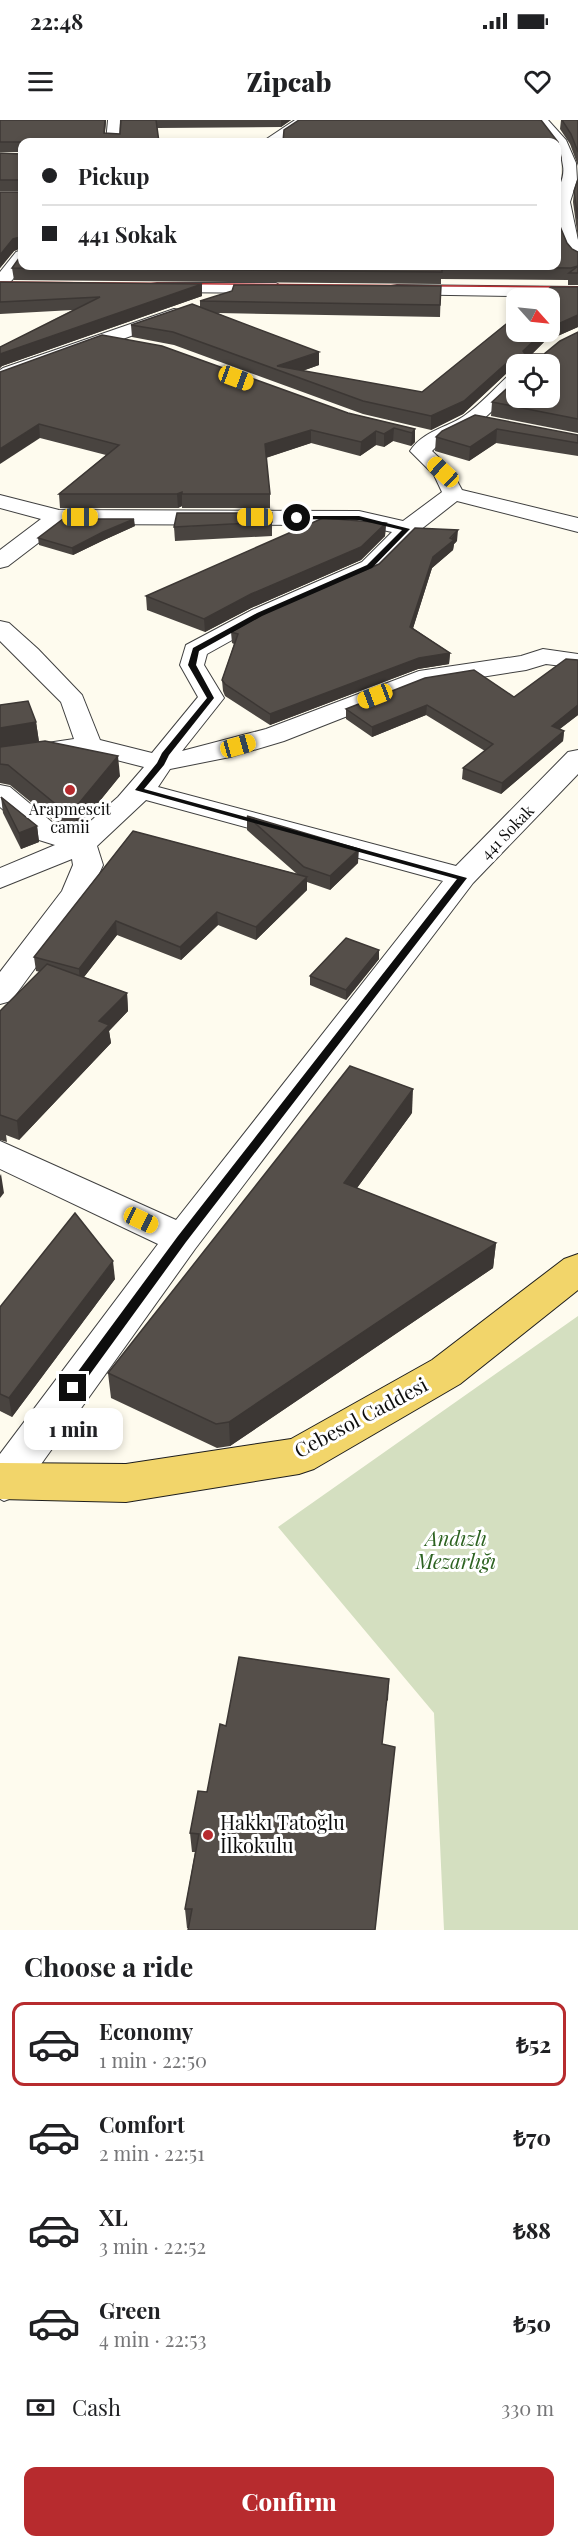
<!DOCTYPE html>
<meta charset="utf-8">
<style>
body{margin:0;font-family:"Playfair Display",serif;background:#f2f2f2;color:#202124;height:100vh;display:flex;flex-direction:column;font-size:22px;white-space:nowrap}
*{box-sizing:border-box;margin:0}
p{font-size:20px;color:#757577}
.icon{flex:none;width:33px;height:33px;fill:none;stroke:currentColor;stroke-width:2;stroke-linecap:round;stroke-linejoin:round}
.map{position:relative;height:1810px;overflow:hidden}
.details{display:flex;flex-direction:column;background:#fff;flex:1}
.details>*{flex:none}
.banner{position:absolute;left:18px;top:18px;width:543px;height:132px;border-radius:12px;box-shadow:0 3px 9px #0003;display:grid;align-content:center;height:132px;padding:0 24px;background:#fff}
.needle{width:39px;rotate:117deg}
.buttons{position:absolute;left:506px;top:168px;display:grid;gap:12px}
.buttons a{display:grid;place-items:center;width:54px;height:54px;border-radius:12px;background:#fff;box-shadow:0 3px 9px #0003;font-size:30px}
.end{position:absolute;width:27px;height:27px;margin:-14px;border:8px solid #0d0d0d;background:#fff;box-shadow:0 0 0 3px #fff}
.from{border-radius:50%}
.bubble{position:absolute;height:42px;border-radius:12px;background:#fff;box-shadow:0 3px 9px #0003;font-size:20px;font-weight:800;line-height:42px;text-align:center}
.car{position:absolute;width:18px;height:36px;margin:-18px -9px;border-radius:8px;box-shadow:0 0 4px 2px #0007;background:linear-gradient(#f5c518 24%,#345 0 40%,#f5c518 0 76%,#345 0 86%,#f5c518 0)}
.banner b{display:flex;align-items:center;gap:21px;height:57px;font-size:22px}
.banner b+b{border-top:2px solid #e0e0e0}
.banner i{width:15px;height:15px;background:#202124}
ul{padding:0;list-style:none}
li{display:flex;align-items:center;gap:18px;height:84px;margin:0 12px 9px;padding:0 12px;border:3px solid transparent;border-radius:12px}
li div{flex:1}
li b{display:block;font-size:22px}
li em{font-style:normal;font-weight:800}
li.current{border-color:#b72b2e}
li>.icon{width:54px;height:54px;stroke-width:1.5}
h2{padding:0 24px;font-size:27px;line-height:72px}
.pay{display:flex;align-items:center;gap:15px;height:66px;padding:0 24px;font-size:22px}
.pay p{margin-inline-start:auto}
.button{display:flex;gap:12px;margin-top:auto;padding:12px 24px}
.button a{flex:1;height:69px;border-radius:12px;background:#b72b2e;color:#fff;font-size:24px;font-weight:800;line-height:69px;text-align:center}
.status{display:flex;justify-content:space-between;align-items:center;height:42px;padding:0 30px;background:#fff;direction:ltr}
.status svg{height:16px;fill:currentColor}
header{display:flex;justify-content:space-between;align-items:center;height:78px;padding:0 24px;background:#fff;font-size:27px;font-weight:800}
.map>svg:first-child{display:block}
.cemetery{fill:#d4dfc0}
.lines{fill:none;stroke-linecap:round;stroke-linejoin:round}
.minor-casing{stroke:#404040;stroke-width:2}
.major-casing{stroke:#1e1e1e;stroke-width:2}
.minor{fill:#fff;fill-rule:evenodd}
.major{fill:#f2d56a;fill-rule:evenodd}
.tram{stroke:#b72b2e;stroke-width:1.5}
.wall{fill:#494440}
.shaded-wall{fill:#3c3734}
.building{fill:#554f4a;stroke:#3c3734;stroke-width:1.5}
.route{fill:#0d0d0d}
.poi-dot{fill:#b72b2e;stroke:#fff;stroke-width:2}
.labels{text-anchor:middle;stroke-width:6;stroke-linejoin:round;paint-order:stroke}
.poi-label{font-size:16px;fill:#0d0d0d;stroke:#fff}
.street-label{font-size:16px;fill:#0d0d0d;stroke:#fff}
.near-street-label{font-size:20px;fill:#0d0d0d;stroke:#fff}
.near-park-label{font-size:20px;font-style:italic;fill:#2c6220;stroke:#fff}
.near-poi-label{font-size:20px;fill:#0d0d0d;stroke:#fff;text-anchor:start}
</style>
<div class="status"><b>22:48</b><svg viewBox="0 0 49 12"><path d="M0 12V9h3v3zM5 12V6h3v6zM10 12V3h3v9zM15 12V0h3v12zM26 1h20v11H26zM47 4h2v5h-2z"/></svg></div>
<header><svg class="icon" aria-label="menu" viewBox="0 0 24 24"><path d="M4 6h16M4 12h16M4 18h16"/></svg>Zipcab<svg class="icon" aria-label="heart" viewBox="0 0 24 24"><path d="M12 20l-8-8c-3-5 5-10 8-4 3-6 11-1 8 4z"/></svg></header>
<div class="map">
<svg width="578" height="1810" viewBox="0 0 578 1810">
<rect width="100%" height="100%" fill="#fefbee"/>
<path class="cemetery" d="M578,1196V1810H444L434,1593L278,1407Z"/>
<g class="lines">
<defs>
<g id="minor">
<path d="M108,0H120L119,22H106Z"/>
<path d="M295,0H310L277,22H262Z"/>
<path d="M538,0H548L566,20L576,43L577,60L570,82L578,120V142L572,140C561,123 553,98 556,78C558,66 565,59 563,46C562,39 560,29 556,24C553,17 538,8 538,0Z"/>
<path d="M22,130C23,144 15,164 0,168V152L16,132Z"/>
<path d="M157,163H276L284,168L276,173L151,172L149,168L151,164Z"/>
<path d="M397,165L578,167V177L391,174L389,170L391,166Z"/>
<path d="M174,189L180,190L183,194L180,198L0,264V250L3,248Z"/>
<path d="M516,253V269L478,304L440,323L432,331L450,348L462,370L578,398V412L457,381L415,414L378,452L268,500L207,534L204,545L224,578L182,631L266,609L419,551L521,536L543,529L578,534V548L546,544L526,550L424,566L284,621L230,637L170,649L158,667L456,746L568,632L578,630V654L473,763L195,1129L19,1375L4,1381L0,1379V1334L158,1124L0,1049V1021L176,1100L443,761L146,680L97,726L103,745L91,772L11,881L0,884V852L62,771L73,745L72,739L0,768V748L55,725L39,720L0,687V665L10,667L59,708L77,713L118,677L144,647L89,633L0,646V630L74,619L61,582L0,521V501L9,503L38,529L82,575L100,620L152,633L198,577L180,545L186,525L252,490L362,442L392,412L359,405L63,404L8,446L0,448V430L41,399L0,388V375L59,390L359,391L403,401L442,372L434,355L410,331C423,311 446,308 464,296C480,285 495,268 509,255Z"/>
</g>
<path id="major" d="M578,1134V1170L460,1264L314,1349L299,1354L126,1382L0,1379V1343L126,1344L291,1319L432,1240L564,1139Z"/>
</defs>
<use href="#minor" class="minor-casing"/>
<use href="#major" class="major-casing"/>
<use href="#minor" class="minor"/>
<use href="#major" class="major"/>
<path class="tram" d="M0,162L578,167"/>
</g>
<g class="wall">
<path d="M0,0H106L105,13L120,14L121,0H291L281,7L157,8L159,22H22V129L21,128L14,131L0,148V72H21V71H0V33L21,34L22,32H0Z"/>
<path d="M561,0H578V46L570,24L560,9Z"/>
<path d="M578,59V119L573,82L574,71Z"/>
<path d="M559,104L567,123L572,129L578,132V165H568V160L441,159V164L14,160L12,148Z"/>
<path d="M0,162L202,164V176L2,246L0,248V227L73,190L0,194Z"/>
<path d="M441,166L440,197L218,193L319,245L302,251L422,272L578,167V207L544,222L532,234H544L578,212V313L491,296L492,282L549,244H516L463,294L431,310L363,294L174,225L132,217L131,205L200,187V181Z"/>
<path d="M0,252L348,293L415,309V322L411,326L393,321L384,327L376,325L360,336L311,323L266,338L270,374V388H182V386L178,388H60L59,374L106,335L40,318Z"/>
<path d="M475,295L578,315V336L496,323L469,341L435,331L436,317Z"/>
<path d="M272,402V416L175,421L174,407Z"/>
<path d="M386,403L385,416L361,440L251,488L205,512L147,490L146,476Z"/>
<path d="M135,406L104,420L73,435L39,425L38,418Z"/>
<path d="M457,421L454,424L453,430L432,448L413,508L450,533L449,544L418,549L270,605L225,576L223,571L222,560L234,524L232,523L231,512Z"/>
<path d="M578,540V595L560,609L564,611L563,621L501,674L462,659L463,648L485,631L426,595L372,617L346,599V589L514,577Z"/>
<path d="M0,585L36,602L39,622L120,656L77,709L60,706L10,665L0,663Z"/>
<path d="M1,677L37,706L39,722L21,729L3,693Z"/>
<path d="M247,696L358,743L330,770L307,762V770L256,820L218,805L181,840L117,815L84,857L127,873L128,891L109,911L111,923L19,1020L6,1015L7,1022L0,1020V891L40,852L36,851L34,837L133,711L297,754L247,710Z"/>
<path d="M379,830V839L346,880L310,865V856Z"/>
<path d="M412,993L357,1068L496,1123L493,1148L230,1326L217,1328L111,1278L108,1253Z"/>
<path d="M115,1159L12,1297L0,1291V1187Z"/>
<path d="M389,1559L388,1580L188,1808H187L185,1789L195,1732H192L190,1713L207,1672L226,1606Z"/>
</g>
<g class="shaded-wall">
<path d="M105,0H106L104,22V13Z"/>
<path d="M281,0H291L281,7Z"/>
<path d="M561,38L560,48L556,66V60Z"/>
<path d="M20,117L21,128L14,131L0,148V135L13,119Z"/>
<path d="M202,164V176L2,246L0,248V234L1,233Z"/>
<path d="M578,195V207L544,222L522,244L523,231L543,212H549V208Z"/>
<path d="M319,232V245L291,255L277,246Z"/>
<path d="M518,238V244H516V251L507,253L463,294L431,310V296L509,241Z"/>
<path d="M39,304L40,318L0,344V329Z"/>
<path d="M394,308L393,321L384,327V314Z"/>
<path d="M415,309V322L411,326L412,313Z"/>
<path d="M497,309L496,323L469,341L470,327Z"/>
<path d="M311,310V323L265,338V324Z"/>
<path d="M376,311V325L360,336L361,322Z"/>
<path d="M182,372V386L178,388L177,374Z"/>
<path d="M134,399L135,406L104,420L73,435L72,428L103,412Z"/>
<path d="M386,403L385,416L361,440L251,488L205,512L204,499Z"/>
<path d="M458,410L457,421L454,424L453,430L432,448L410,518V507L433,437Z"/>
<path d="M450,533L449,544L418,549L270,605V594L419,538Z"/>
<path d="M427,585L426,595L372,617V607Z"/>
<path d="M578,585V595L550,616L552,606Z"/>
<path d="M36,602L39,622L0,628V608Z"/>
<path d="M564,611L563,621L501,674L502,663Z"/>
<path d="M118,636L120,656L77,709L75,688Z"/>
<path d="M37,706L39,722L21,729L19,713Z"/>
<path d="M359,729L358,743L330,770V756Z"/>
<path d="M307,757V770L256,820V807Z"/>
<path d="M217,792L218,805L181,840L180,827Z"/>
<path d="M116,801L117,815L80,862L79,849Z"/>
<path d="M379,830V839L346,880V870Z"/>
<path d="M127,873L128,891L109,911L111,923L19,1020L17,1001L99,901Z"/>
<path d="M413,969L412,993L343,1087L344,1063Z"/>
<path d="M1,1054L4,1073L0,1078V1056Z"/>
<path d="M496,1123L493,1148L230,1326L229,1302Z"/>
<path d="M113,1141L115,1159L12,1297L9,1278Z"/>
</g>
<g class="building">
<path d="M0,0H105L104,13L120,14L121,0H156L159,22L22,23L21,22H0Z"/>
<path d="M299,0H541L558,22L561,38L556,60V22H283L284,10Z"/>
<path d="M562,0H578V32L571,14Z"/>
<path d="M22,27V62L21,60H0V33L21,34Z"/>
<path d="M578,59V99L574,71Z"/>
<path d="M22,66V118L20,117L13,119L0,135V72H21Z"/>
<path d="M556,82L559,104L567,123L572,129L578,132V146L571,148L442,147V152L12,148L22,134V146H556Z"/>
<path d="M578,146V153H569Z"/>
<path d="M0,162L202,164L0,234V227L100,177L0,182Z"/>
<path d="M234,165L441,166L440,185L200,181L232,171Z"/>
<path d="M551,167H578V195L549,208V178H537Z"/>
<path d="M192,184L319,232L277,246L422,272L516,196V212H543L523,231L525,234H544L560,221L578,212V299L492,282L516,260V278H549V244H519L518,238L509,241L464,281L431,296L363,281L173,212L131,205Z"/>
<path d="M102,215L162,226L348,293L415,309L412,313L394,308L384,314L376,311L361,322L311,310L265,324L270,374H182V372L177,374H59L119,325L39,304L0,329V252Z"/>
<path d="M475,295L578,315V323L497,309L470,327L436,317L442,311Z"/>
<path d="M177,393H272V402L174,407Z"/>
<path d="M323,398L386,403L361,427L251,474L204,499L146,476Z"/>
<path d="M63,399H134L103,412L72,428L38,418Z"/>
<path d="M415,408L458,410L450,418L454,420L433,437L410,507L450,533L419,538L270,594L225,564L222,560L238,514L231,512L269,491L379,444Z"/>
<path d="M566,539L578,540V585L552,606L564,611L502,663L463,648L493,624L427,585L372,607L346,589L425,558L474,550L514,577Z"/>
<path d="M28,581L36,602L0,608V585Z"/>
<path d="M45,621L118,636L75,688L58,686L8,645L0,644V627Z"/>
<path d="M1,677L37,706L19,713Z"/>
<path d="M247,696L359,729L330,756L304,747Z"/>
<path d="M133,711L307,757L256,807L217,792L180,827L116,801L79,849L34,837Z"/>
<path d="M346,818L379,830L346,870L310,856Z"/>
<path d="M47,844L127,873L99,901L109,905L17,1001L0,995V891Z"/>
<path d="M350,946L413,969L344,1063L496,1123L229,1302L216,1304L108,1253Z"/>
<path d="M75,1093L113,1141L9,1278L0,1274V1187Z"/>
<path d="M239,1537L389,1559L382,1624L395,1627L375,1810H188L192,1789H185L199,1714L190,1713L198,1671L207,1672L220,1604L226,1606Z"/>
</g>
<path class="route" d="M295,396H359L410,409L372,448L262,496L199,531L196,545L214,578L169,635L164,645L144,669L467,758L186,1122L77,1272L73,1273L67,1268L68,1265L178,1116L457,759L135,670L157,643L162,633L207,578L188,545L193,528L257,493L367,445L402,410L359,400L297,399Z"/>
<g class="poi-dot">
<circle cx="70" cy="670" r="6"/>
<circle cx="208" cy="1715" r="6"/>
</g>
<g class="labels">
<g class="poi-label">
<text x="70" y="695">Arapmescit<tspan x="70" dy="18">camii</tspan></text>
</g>
<g class="street-label">
<text transform="translate(507 712) rotate(-46)" y="6">441 Sokak</text>
</g>
<g class="near-street-label">
<text transform="translate(361 1298) rotate(-28)" y="7">Cebesol Caddesi</text>
</g>
<g class="near-park-label">
<text x="456" y="1426">Andızlı<tspan x="456" dy="23">Mezarlığı</tspan></text>
</g>
<g class="near-poi-label">
<text x="220" y="1710">Hakkı Tatoğlu<tspan x="220" dy="23">İlkokulu</tspan></text>
</g>
</g>
</svg>
<div class="buttons">
<a><svg class="needle" viewBox="-14 -14 28 28"><path d="M0-13l5 13h-10z" fill="#e53935"/><path d="M0 13l5-13h-10z" fill="#757577"/></svg></a>
<a><svg class="icon" aria-label="locate" viewBox="0 0 24 24"><circle cx="12" cy="12" r="6"/><path d="M12 2v4M12 18v4M2 12h4M18 12h4"/></svg></a>
</div>
<i class="end from" style="left:297px;top:398px"></i>
<i class="end" style="left:73px;top:1268px"></i>
<div class="bubble" style="left:24px;top:1288px;width:99px">1 min</div>
<i class="car" style="left:236px;top:258px;rotate:110deg"></i>
<i class="car" style="left:443px;top:352px;rotate:313deg"></i>
<i class="car" style="left:80px;top:397px;rotate:90deg"></i>
<i class="car" style="left:255px;top:397px;rotate:270deg"></i>
<i class="car" style="left:375px;top:576px;rotate:249deg"></i>
<i class="car" style="left:238px;top:626px;rotate:74deg"></i>
<i class="car" style="left:141px;top:1100px;rotate:115deg"></i>
<div class="banner">
<b><i class="from"></i>Pickup</b>
<b><i></i>441 Sokak</b>
</div>
</div>
<section class="details">
<h2>Choose a ride</h2>
<ul>
<li class="current"><svg class="icon" aria-label="car" viewBox="0 0 24 24"><path d="M5 17H2v-5l4-1 3-4h7l3 4 3 1v5h-3M9 17h6M6 11h13"/><circle cx="7" cy="17" r="2"/><circle cx="17" cy="17" r="2"/></svg><div><b>Economy</b><p>1 min · 22:50</p></div><em>₺52</em></li>
<li><svg class="icon" aria-label="car" viewBox="0 0 24 24"><path d="M5 17H2v-5l4-1 3-4h7l3 4 3 1v5h-3M9 17h6M6 11h13"/><circle cx="7" cy="17" r="2"/><circle cx="17" cy="17" r="2"/></svg><div><b>Comfort</b><p>2 min · 22:51</p></div><em>₺70</em></li>
<li><svg class="icon" aria-label="car" viewBox="0 0 24 24"><path d="M5 17H2v-5l4-1 3-4h7l3 4 3 1v5h-3M9 17h6M6 11h13"/><circle cx="7" cy="17" r="2"/><circle cx="17" cy="17" r="2"/></svg><div><b>XL</b><p>3 min · 22:52</p></div><em>₺88</em></li>
<li><svg class="icon" aria-label="car" viewBox="0 0 24 24"><path d="M5 17H2v-5l4-1 3-4h7l3 4 3 1v5h-3M9 17h6M6 11h13"/><circle cx="7" cy="17" r="2"/><circle cx="17" cy="17" r="2"/></svg><div><b>Green</b><p>4 min · 22:53</p></div><em>₺50</em></li>
</ul>
<div class="pay"><svg class="icon" aria-label="cash" viewBox="0 0 24 24"><path d="M3 7h18v10H3z"/><circle cx="12" cy="12" r="2"/></svg>Cash<p>330 m</p></div>
<div class="button"><a>Confirm</a></div>
</section>
